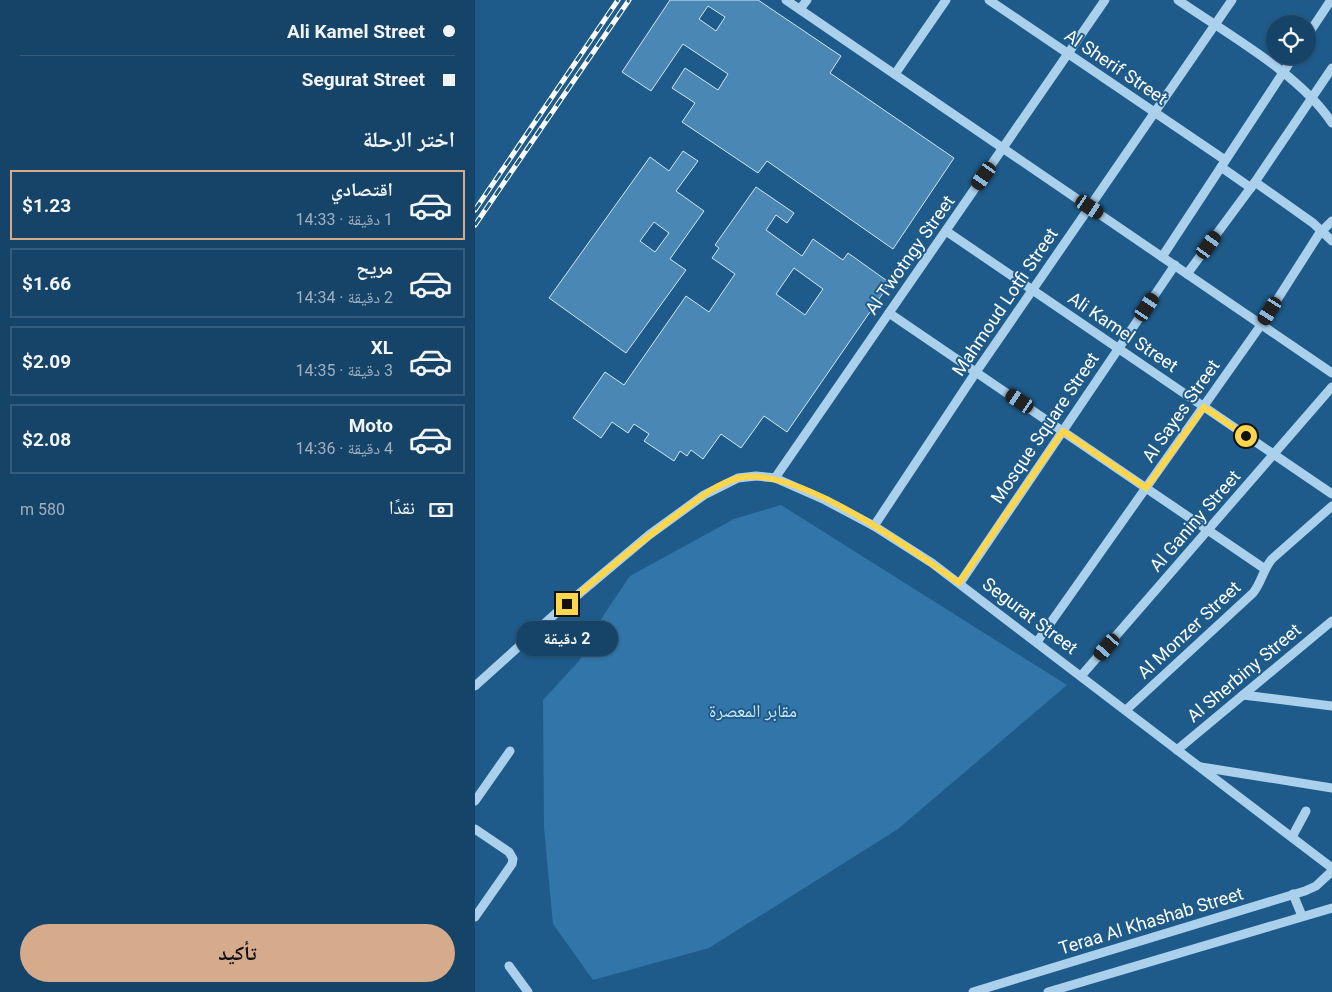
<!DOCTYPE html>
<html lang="ar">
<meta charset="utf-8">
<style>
body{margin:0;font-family:Roboto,"Noto Naskh Arabic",sans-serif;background:#234e71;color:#f1f3f6;direction:rtl;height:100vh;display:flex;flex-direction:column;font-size:19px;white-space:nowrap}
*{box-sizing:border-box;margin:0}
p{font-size:16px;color:#9eb0c0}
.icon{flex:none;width:28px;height:28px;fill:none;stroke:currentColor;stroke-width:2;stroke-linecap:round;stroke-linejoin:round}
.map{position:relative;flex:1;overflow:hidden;direction:ltr}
.drawer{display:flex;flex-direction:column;background:#164468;width:475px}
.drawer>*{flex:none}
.top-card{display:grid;align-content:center;height:110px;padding:0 20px;background:#164468}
.fabs{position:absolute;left:791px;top:15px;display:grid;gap:10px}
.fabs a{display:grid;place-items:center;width:50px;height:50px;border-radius:50%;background:#164468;box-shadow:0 1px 4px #0004,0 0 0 1px #355c7c;font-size:25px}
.end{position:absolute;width:22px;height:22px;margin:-11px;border:6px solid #ffd54a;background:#111;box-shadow:0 0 0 2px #111}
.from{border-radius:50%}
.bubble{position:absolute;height:35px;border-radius:18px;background:#164468;box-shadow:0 1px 4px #0004,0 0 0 1px #355c7c;font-size:16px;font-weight:700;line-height:35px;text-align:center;direction:rtl}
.car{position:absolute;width:15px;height:30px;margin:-15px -8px;border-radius:6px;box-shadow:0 0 4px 1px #0007;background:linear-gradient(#222 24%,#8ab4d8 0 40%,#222 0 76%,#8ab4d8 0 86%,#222 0)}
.top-card b{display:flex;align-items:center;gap:18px;height:48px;font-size:19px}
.top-card b+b{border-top:1px solid #355c7c}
.top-card i{width:12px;height:12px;background:#f1f3f6}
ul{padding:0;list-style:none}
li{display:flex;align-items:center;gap:15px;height:70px;margin:0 10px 8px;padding:0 10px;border:2px solid #355c7c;border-radius:0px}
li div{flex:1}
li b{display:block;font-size:19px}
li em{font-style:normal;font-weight:700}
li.selected{border-color:#d6ab8b}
li>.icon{width:45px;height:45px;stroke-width:1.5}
h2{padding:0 20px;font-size:22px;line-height:60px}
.pay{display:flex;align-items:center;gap:12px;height:55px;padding:0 20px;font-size:19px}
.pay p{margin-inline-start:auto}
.button{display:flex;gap:10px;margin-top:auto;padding:10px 20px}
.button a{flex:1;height:58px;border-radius:30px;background:#d6ab8b;color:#111;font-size:20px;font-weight:700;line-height:58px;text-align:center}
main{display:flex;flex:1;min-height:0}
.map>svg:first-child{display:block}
.green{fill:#3275a8}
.building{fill:#4b87b4;stroke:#cfe7f9;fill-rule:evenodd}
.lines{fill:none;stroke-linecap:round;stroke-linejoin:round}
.minor{stroke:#aad0ec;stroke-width:9}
.rail-casing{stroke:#fff;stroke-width:5}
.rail{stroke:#1e5b8a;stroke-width:3;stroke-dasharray:9;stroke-linecap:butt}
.route{stroke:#ffd54a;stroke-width:6}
.labels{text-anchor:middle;stroke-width:4;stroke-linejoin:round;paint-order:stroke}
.street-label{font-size:18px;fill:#fff;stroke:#1e5b8a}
.park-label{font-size:18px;fill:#cfe7f9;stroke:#1e5b8a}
</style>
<main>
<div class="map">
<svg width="857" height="992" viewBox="0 0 857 992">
<rect width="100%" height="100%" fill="#1e5b8a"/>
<path class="green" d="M306,505L592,685L423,829L234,948L118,980L78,924L69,828L68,700L104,661L128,616L155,576L259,519Z"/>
<g class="building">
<path d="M195,0H283L366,56L355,73L479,158L418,249L292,161L283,173L207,122L220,103L197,88L210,68L243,90L253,74L208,44L176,91L147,72ZM233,6L250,17L241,31L224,19Z"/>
<path d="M208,151L223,161L201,191L229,211L195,259L211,270L151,353L74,298L175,157L194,171ZM179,222L194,233L180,252L165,241Z"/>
<path d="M281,187L319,213L312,223L301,215L291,230L327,256L338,239L368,260L373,253L415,283L312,432L289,416L266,448L246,434L228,459L216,450L212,456L205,451L199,461L169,441L174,434L159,424L153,433L137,422L126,438L98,418L130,372L149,385L211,296L234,312L260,274L237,258L244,248L240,245ZM319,268L348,289L330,315L301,294Z"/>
</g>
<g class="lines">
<g class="minor">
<path d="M311,0L857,373"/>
<path d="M514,0L750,160"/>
<path d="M703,0C752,34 825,74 857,123"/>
<path d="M325,9L332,0"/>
<path d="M832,36L856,0"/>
<path d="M420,74L471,0"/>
<path d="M746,167L776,188"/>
<path d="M780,182L838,223L857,241"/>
<path d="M471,231L857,494"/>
<path d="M687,257L819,56"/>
<path d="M712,274L780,182L857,68"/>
<path d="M414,313L790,569"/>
<path d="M300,478L630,0"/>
<path d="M399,526L501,372L757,0"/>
<path d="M485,583L700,265"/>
<path d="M562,642L786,325L844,234L857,221"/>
<path d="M606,676L857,387"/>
<path d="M0,686L80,614L174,535L229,495L263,478L281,476L300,478L350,500L399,526L457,563L857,868"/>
<path d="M768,695L857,706"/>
<path d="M651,710L778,593C787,582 788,569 797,559L857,506"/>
<path d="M702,750L857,621"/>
<path d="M726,767L857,788"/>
<path d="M0,801L35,751"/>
<path d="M0,829L34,852L38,859L37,864L0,917"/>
<path d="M817,837L831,811"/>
<path d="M818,894L827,916"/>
<path d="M34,966L53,992"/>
<path d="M498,992L830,891L841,886L857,871"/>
<path d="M573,992L857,908"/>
</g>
<defs>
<g id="rail">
<path d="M0,210L143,0"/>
<path d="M0,225L154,0"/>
</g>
</defs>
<use href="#rail" class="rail-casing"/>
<use href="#rail" class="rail"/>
</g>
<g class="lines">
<path class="route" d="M92,604C129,572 167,540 207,511C224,498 242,484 263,478C320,464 438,550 484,583L588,431L671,488L729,407L771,436"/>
</g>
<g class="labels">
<g class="street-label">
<text transform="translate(641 67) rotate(34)" y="6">Al Sherif Street</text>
<text transform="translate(435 255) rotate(-55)" y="6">Al Twotngy Street</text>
<text transform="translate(530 302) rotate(-56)" y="6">Mahmoud Lotfi Street</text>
<text transform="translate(648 332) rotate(34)" y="6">Ali Kamel Street</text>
<text transform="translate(706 411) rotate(-55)" y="6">Al Sayes Street</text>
<text transform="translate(570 428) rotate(-56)" y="6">Mosque Square Street</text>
<text transform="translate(720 521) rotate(-49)" y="6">Al Ganiny Street</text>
<text transform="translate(555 616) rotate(37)" y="6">Segurat Street</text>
<text transform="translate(714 630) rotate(-43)" y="6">Al Monzer Street</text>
<text transform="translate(769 673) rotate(-40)" y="6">Al Sherbiny Street</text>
<text transform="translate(676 921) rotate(-17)" y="6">Teraa Al Khashab Street</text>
</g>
<g class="park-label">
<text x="278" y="717">مقابر المعصرة</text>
</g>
</g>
</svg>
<div class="fabs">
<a><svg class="icon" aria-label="locate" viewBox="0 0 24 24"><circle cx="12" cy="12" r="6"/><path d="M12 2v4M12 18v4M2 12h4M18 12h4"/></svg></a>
</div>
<i class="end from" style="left:771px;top:436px"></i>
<i class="end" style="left:92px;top:604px"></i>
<div class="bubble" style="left:41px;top:621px;width:102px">2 دقيقة</div>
<i class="car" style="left:509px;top:176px;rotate:215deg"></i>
<i class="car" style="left:615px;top:207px;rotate:124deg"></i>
<i class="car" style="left:734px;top:245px;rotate:36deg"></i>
<i class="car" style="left:672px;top:307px;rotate:34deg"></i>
<i class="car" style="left:795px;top:311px;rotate:212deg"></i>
<i class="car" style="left:545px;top:401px;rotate:304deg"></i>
<i class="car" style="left:632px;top:647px;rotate:221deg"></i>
</div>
<section class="drawer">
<div class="top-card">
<b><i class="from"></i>Ali Kamel Street</b>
<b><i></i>Segurat Street</b>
</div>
<h2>اختر الرحلة</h2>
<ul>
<li class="selected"><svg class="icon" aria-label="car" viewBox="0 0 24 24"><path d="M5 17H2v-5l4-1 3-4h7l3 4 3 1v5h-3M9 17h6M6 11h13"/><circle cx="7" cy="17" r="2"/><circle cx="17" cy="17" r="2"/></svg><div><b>اقتصادي</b><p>1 دقيقة · 14:33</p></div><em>$1.23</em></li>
<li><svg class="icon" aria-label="car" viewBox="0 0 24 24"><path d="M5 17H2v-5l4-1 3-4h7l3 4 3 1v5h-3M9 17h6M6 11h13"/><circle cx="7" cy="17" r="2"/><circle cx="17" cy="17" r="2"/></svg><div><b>مريح</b><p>2 دقيقة · 14:34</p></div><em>$1.66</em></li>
<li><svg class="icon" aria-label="car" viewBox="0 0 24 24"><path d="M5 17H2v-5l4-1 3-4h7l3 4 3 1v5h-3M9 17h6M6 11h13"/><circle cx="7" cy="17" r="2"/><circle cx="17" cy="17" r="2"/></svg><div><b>XL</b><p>3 دقيقة · 14:35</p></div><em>$2.09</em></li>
<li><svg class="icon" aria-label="car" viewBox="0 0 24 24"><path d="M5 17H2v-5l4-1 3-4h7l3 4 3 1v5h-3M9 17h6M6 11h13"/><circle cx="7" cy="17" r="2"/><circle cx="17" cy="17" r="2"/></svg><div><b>Moto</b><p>4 دقيقة · 14:36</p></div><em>$2.08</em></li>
</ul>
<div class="pay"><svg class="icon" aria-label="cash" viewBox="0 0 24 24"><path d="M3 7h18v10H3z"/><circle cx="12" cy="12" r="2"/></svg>نقدًا<p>580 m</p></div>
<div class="button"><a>تأكيد</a></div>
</section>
</main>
